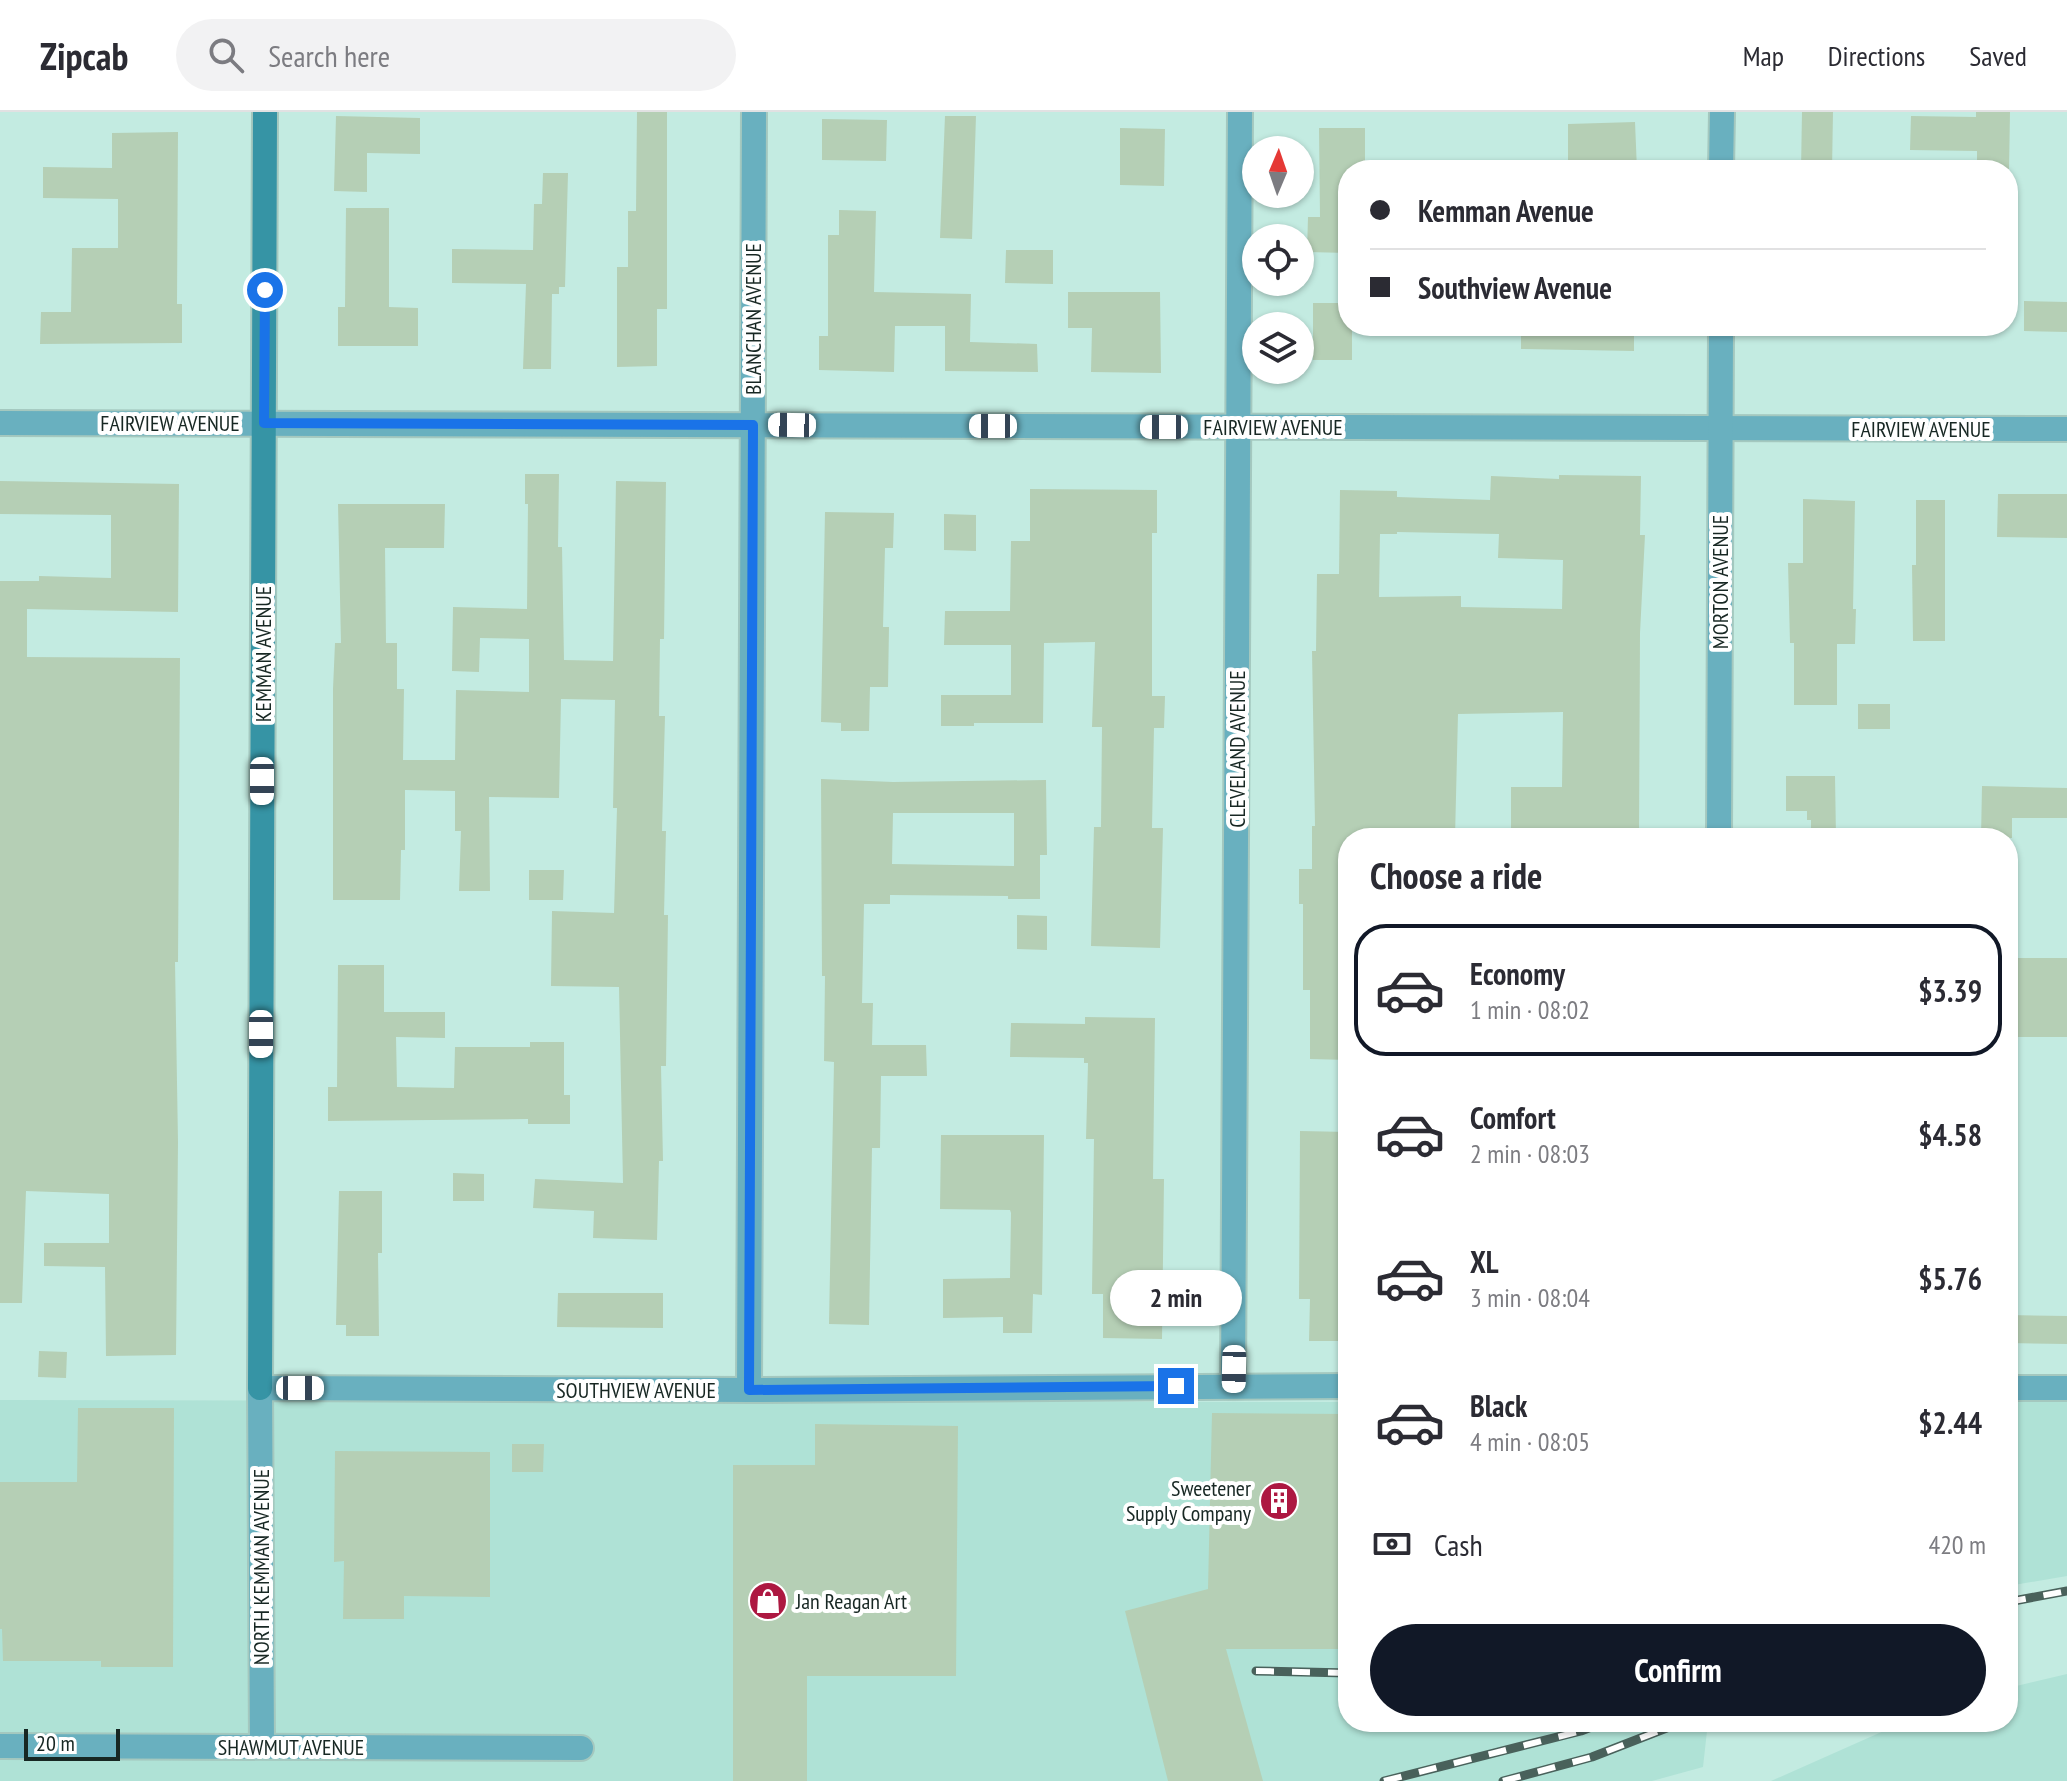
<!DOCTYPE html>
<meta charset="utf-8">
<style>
body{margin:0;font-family:"PT Sans Narrow",sans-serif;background:#f2f2f3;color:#2b2b33;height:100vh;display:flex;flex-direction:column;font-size:30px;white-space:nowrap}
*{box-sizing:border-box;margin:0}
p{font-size:26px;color:#7c7c81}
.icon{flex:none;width:44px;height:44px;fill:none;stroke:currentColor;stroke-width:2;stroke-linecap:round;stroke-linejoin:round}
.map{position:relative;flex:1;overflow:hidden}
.side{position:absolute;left:1338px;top:716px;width:680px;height:904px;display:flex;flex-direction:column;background:#fff;border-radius:32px;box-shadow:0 2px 6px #0004}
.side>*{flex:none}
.hud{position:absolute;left:1338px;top:48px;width:680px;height:176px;border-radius:32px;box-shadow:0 2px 6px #0004;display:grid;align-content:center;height:176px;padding:0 32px;background:#fff}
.needle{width:52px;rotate:2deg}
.fabs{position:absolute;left:1242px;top:24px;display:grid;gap:16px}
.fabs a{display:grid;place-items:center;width:72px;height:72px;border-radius:50%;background:#fff;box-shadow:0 2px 6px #0004;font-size:40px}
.scale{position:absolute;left:24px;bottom:20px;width:96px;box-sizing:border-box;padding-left:8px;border:4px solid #172723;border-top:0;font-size:22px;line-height:28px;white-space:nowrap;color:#172723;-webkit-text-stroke:6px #fff;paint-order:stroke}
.end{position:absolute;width:36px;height:36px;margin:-18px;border:10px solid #1a73e8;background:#fff;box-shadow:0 0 0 4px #fff}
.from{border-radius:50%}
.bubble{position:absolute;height:56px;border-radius:28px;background:#fff;box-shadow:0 2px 6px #0004;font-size:26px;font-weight:700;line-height:56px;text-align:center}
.car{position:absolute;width:24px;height:48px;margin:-24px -12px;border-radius:10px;box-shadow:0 0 6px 2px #0007;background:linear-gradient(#fff 24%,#345 0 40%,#fff 0 76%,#345 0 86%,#fff 0)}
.hud b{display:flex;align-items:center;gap:28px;height:76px;font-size:30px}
.hud b+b{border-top:2px solid #e1e1e2}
.hud i{width:20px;height:20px;background:#2b2b33}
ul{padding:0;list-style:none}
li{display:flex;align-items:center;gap:24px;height:132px;margin:0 16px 12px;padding:0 16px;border:4px solid transparent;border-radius:32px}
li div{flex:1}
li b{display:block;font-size:30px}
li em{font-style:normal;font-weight:700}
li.active{border-color:#111827}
li>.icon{width:72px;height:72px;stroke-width:1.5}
h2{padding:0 32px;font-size:36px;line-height:96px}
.pay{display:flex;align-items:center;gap:20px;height:88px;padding:0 32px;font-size:30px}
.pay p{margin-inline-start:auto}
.action{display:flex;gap:16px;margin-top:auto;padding:16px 32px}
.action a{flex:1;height:92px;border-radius:48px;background:#111827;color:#fff;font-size:32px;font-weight:700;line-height:92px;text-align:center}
header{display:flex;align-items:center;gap:48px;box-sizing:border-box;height:112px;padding:0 40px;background:#fff;border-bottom:2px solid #e1e1e2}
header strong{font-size:38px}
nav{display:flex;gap:44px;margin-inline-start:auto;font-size:28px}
.search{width:560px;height:72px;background:#f2f2f3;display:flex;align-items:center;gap:20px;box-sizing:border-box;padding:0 28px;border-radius:44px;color:#7c7c81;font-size:30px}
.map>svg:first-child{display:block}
.built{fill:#afe2d6}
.building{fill:#b5cfb5;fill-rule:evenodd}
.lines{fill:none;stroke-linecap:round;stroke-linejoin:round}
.street-casing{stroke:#a4c8bf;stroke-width:28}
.secondary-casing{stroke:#a4c8bf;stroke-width:28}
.street{stroke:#69b0bf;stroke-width:24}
.secondary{stroke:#3694a5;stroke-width:24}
.rail-casing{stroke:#49615b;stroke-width:9}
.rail{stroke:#fff;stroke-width:6;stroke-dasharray:18;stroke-linecap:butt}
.route{stroke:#1a73e8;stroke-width:10}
.labels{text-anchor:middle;stroke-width:8;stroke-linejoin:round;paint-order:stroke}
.street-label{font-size:22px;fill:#172723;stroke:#fff}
.poi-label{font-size:22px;fill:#172723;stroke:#fff;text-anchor:end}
</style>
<header>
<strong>Zipcab</strong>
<div class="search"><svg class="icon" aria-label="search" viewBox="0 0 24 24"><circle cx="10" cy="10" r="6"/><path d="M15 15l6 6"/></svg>Search here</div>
<nav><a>Map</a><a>Directions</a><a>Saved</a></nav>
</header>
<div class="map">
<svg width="2067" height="1669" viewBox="0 0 2067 1669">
<rect width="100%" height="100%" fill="#c3ebe1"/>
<g class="built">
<path d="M0,1288L1348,1290V1610H1708L1703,1655L1652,1669H0Z"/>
<path d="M2008,1290H2067V1464L2008,1474Z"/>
<path d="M2067,1562V1669H1771L1904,1610H2008V1576Z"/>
</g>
<g class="building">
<path d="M637,0H667V197H657V254L617,255V155H628V99H636Z"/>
<path d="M1802,0H1833L1832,58H1801Z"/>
<path d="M1976,0H2010L2009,58H1977V39L1910,38L1911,4L1976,5Z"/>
<path d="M336,4L420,6V42L367,41V80L334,79Z"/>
<path d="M945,4H976L972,127L940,126Z"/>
<path d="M822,7L887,8L886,49L822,48Z"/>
<path d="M1635,10L1637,58H1591L1590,48H1568V12Z"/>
<path d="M1120,16L1165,17L1164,74L1120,73Z"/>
<path d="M1319,16H1365V58H1348V141L1307,140L1308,105H1320Z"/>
<path d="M178,20L177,192H182V231L40,232L41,200H71L72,136H118V87L43,86V55L112,56V21Z"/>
<path d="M543,61H568L565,175H559V182H552L551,257H523L526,172L452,171V137L533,138L534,92H542Z"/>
<path d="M346,96H389V195L418,196V234H338V195H345Z"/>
<path d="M839,98L876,99L874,180L971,182L970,230L1037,232L1038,260L945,259V214H895L894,260L819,258V224H828V123H839Z"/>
<path d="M1006,138H1053V172L1005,171Z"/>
<path d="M1068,180H1160L1161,261L1091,260L1092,216H1068Z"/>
<path d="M2024,189L2067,190V220L2024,219Z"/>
<path d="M1313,191H1348V214H1352V248H1313Z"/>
<path d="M1521,214H1634V239L1521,237Z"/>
<path d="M525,362H559L558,435H562L564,548L613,549L616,369L666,370L664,527H660L659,604H665L662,719H666L664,803H668L666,954H661L663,1049H659L657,1128L593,1126L594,1099L533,1096L535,1067L623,1071L619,875L551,874L552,799L614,801L617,696H613L615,588L561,587L559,686L489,685L490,779H459L461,719H455V679L405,678V738H401L400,788H333V577L335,531H341L338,392H445L444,436H385L386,531H397V577H404L403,648H455L456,578L529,580V527L480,526L479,560L452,559L453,495L527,497L528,392H525Z"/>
<path d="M1559,363L1641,364L1640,423H1645L1640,521L1639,726H1511V675H1562L1563,600L1458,602L1455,726H1348V948L1310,947V878H1303V792H1299V757H1312V714H1315L1312,539H1316L1317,462H1339L1340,378L1397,379V385L1490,388L1491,364L1559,367ZM1397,420L1499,422L1498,446L1563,448L1562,497L1461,495V484L1379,485L1380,422H1397Z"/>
<path d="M0,369L179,372L178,500L27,497V545L180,546L178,850H175L178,1030L176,1243L106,1244L105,1155L44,1154V1131H109V1082L26,1079L22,1191H0V469H39V464L111,466V403L0,402Z"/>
<path d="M1030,377L1157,378V421H1152V584H1165L1164,616H1154L1152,716H1163L1160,836L1091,834L1094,715H1101L1102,615H1092L1095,530L1044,531L1043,611H974V614H941V583H1011V533H944L945,499H1010L1011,429H1030Z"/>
<path d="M1998,382H2067V426L1997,425Z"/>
<path d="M1803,387L1855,389L1853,497H1856L1855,532H1837V593H1794V531H1790L1788,451H1803Z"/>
<path d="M1916,388H1945V529H1913L1912,453H1916Z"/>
<path d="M825,400L894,401L893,436H885L883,515H889L888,575H870L869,619H841V611L821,610Z"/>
<path d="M944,402L976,403V439L944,438Z"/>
<rect x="1858" y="592" width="32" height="25"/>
<path d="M1786,664H1835L1836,726H1811V708H1807V699H1786Z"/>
<path d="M821,667L893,670L1046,668L1047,743H1040V787H1008V784L890,783V792H864L862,891H873L872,933H926L927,964H881L880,1036H872L869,1213L829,1212L834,950L824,949L825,864H822ZM893,701H1014V754L892,752Z"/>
<path d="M1982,674L2067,676V706H2012V726H1981Z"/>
<path d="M529,758H564L563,788H529Z"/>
<path d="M1017,803L1047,804V838L1017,837Z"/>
<rect x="2008" y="846" width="59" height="79"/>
<path d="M338,853H384V900H445V926L396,925L397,975L454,976L455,935H530V930H564V983H570V1012H528V1007L328,1009V975H337Z"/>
<path d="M1085,905L1155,906L1153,1067H1164L1162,1227L1103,1226V1182H1092L1094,1027H1086L1088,951H1084V946L1010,945L1011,911L1085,912Z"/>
<path d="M1300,1019L1348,1020V1229H1309L1310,1187H1299Z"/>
<path d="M941,1023H1044L1042,1183L1033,1182L1032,1221H1003V1205L943,1206V1167L1010,1166L1011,1101L1010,1098L940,1097Z"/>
<path d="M453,1061L484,1062V1089H453Z"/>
<path d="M339,1079H382V1141H378L379,1224H346V1213H336Z"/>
<path d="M558,1181H663V1216L557,1215Z"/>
<path d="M2008,1203L2067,1204V1232L2008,1231Z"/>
<path d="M39,1239L67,1240L66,1266L38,1265Z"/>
<path d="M78,1296H174L173,1555H101V1549H3L2,1517H0V1370H77Z"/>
<path d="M1212,1301L1348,1302V1537H1226L1263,1669H1168L1125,1499L1208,1477Z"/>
<path d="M815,1312L958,1314L956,1564H807V1669H733V1353H815Z"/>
<path d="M512,1332H544L543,1360H512Z"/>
<path d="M335,1339L490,1340V1485L404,1484V1507H343L344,1449L334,1450Z"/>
</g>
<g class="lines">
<defs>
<g id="street">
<path d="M1721,58L1722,0"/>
<path d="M0,311L2067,317"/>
<path d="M1719,726L1721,214"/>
<path d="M1233,1273L1240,0"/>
<path d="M2008,1276H2067"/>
<path d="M749,1278L754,0"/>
<path d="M0,1634L581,1636"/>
<path d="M262,1634L260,1276L749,1278L1348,1274"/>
</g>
<path id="secondary" d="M260,1276L265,0"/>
</defs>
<use href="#street" class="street-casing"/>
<use href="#secondary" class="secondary-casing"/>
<use href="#street" class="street"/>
<use href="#secondary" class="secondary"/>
<defs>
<g id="rail">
<path d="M2008,1490L2067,1479"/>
<path d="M1256,1559L1348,1561"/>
<path d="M1384,1669L1581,1619L1604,1610"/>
<path d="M1503,1669L1592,1645L1682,1610"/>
</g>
</defs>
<use href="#rail" class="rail-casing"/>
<use href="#rail" class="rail"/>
</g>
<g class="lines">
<path class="route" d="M265,178L264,311L753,313L749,1278L1176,1274"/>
</g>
<defs>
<symbol id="building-disc" viewBox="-11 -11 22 22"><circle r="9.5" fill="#ad1841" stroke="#fff"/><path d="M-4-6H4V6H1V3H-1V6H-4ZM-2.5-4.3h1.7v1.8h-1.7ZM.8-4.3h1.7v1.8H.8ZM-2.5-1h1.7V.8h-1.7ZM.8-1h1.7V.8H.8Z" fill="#fff"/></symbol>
<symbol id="shop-disc" viewBox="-11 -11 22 22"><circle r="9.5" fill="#ad1841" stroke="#fff"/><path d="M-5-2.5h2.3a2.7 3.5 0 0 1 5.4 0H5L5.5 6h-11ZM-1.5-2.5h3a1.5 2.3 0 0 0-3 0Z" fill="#fff"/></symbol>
</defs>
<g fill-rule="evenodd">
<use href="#building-disc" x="1257" y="1367" width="44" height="44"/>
<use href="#shop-disc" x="746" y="1467" width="44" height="44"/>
</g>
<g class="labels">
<g class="street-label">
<text transform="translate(753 207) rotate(-90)" y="8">BLANCHAN AVENUE</text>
<text x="170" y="319">FAIRVIEW AVENUE</text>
<text x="1273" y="323">FAIRVIEW AVENUE</text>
<text x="1921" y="325">FAIRVIEW AVENUE</text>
<text transform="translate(1720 470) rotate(-90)" y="8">MORTON AVENUE</text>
<text transform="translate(263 542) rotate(-90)" y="8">KEMMAN AVENUE</text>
<text transform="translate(1237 637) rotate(-90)" y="8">CLEVELAND AVENUE</text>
<text x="636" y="1286">SOUTHVIEW AVENUE</text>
<text transform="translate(261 1455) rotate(-90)" y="8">NORTH KEMMAN AVENUE</text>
<text x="291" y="1643">SHAWMUT AVENUE</text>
</g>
<g class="poi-label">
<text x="1251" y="1384">Sweetener<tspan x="1251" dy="25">Supply Company</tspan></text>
<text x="796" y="1497" text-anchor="start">Jan Reagan Art</text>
</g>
</g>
</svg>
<div class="fabs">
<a><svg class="needle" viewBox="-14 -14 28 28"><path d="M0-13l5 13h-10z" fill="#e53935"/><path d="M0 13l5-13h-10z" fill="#7c7c81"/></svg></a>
<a><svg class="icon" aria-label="locate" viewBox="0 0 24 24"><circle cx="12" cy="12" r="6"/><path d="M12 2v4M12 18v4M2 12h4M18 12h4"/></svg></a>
<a><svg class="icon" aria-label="layers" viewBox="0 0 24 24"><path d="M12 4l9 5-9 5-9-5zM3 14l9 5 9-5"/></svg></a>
</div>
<div class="scale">20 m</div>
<i class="end from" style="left:265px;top:178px"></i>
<i class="end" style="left:1176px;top:1274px"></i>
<div class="bubble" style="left:1110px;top:1158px;width:132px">2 min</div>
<i class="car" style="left:792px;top:313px;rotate:271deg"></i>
<i class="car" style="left:993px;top:314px;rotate:270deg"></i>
<i class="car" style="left:1164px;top:315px;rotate:270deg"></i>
<i class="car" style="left:262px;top:669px;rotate:180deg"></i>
<i class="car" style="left:261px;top:922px;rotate:180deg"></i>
<i class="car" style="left:1234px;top:1257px;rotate:181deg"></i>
<i class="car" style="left:300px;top:1276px;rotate:90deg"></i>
<div class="hud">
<b><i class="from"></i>Kemman Avenue</b>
<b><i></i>Southview Avenue</b>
</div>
<section class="side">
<h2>Choose a ride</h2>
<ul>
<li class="active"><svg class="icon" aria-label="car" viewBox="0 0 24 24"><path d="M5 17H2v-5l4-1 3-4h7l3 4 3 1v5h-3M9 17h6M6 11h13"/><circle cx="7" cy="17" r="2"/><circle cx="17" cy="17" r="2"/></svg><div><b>Economy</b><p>1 min · 08:02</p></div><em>$3.39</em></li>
<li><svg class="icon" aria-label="car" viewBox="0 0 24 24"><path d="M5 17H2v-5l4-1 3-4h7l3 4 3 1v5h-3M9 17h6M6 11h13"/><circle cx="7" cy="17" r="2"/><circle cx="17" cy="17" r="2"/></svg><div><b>Comfort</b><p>2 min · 08:03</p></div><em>$4.58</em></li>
<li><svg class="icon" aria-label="car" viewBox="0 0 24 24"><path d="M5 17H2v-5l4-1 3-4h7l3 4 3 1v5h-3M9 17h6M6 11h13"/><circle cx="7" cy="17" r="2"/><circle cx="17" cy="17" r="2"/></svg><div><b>XL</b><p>3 min · 08:04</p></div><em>$5.76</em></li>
<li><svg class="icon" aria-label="car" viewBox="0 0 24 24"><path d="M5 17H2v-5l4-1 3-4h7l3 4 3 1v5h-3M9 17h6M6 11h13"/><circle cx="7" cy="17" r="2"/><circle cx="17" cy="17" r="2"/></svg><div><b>Black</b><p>4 min · 08:05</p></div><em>$2.44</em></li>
</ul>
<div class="pay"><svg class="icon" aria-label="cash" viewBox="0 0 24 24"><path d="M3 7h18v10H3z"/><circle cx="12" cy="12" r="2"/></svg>Cash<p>420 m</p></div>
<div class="action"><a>Confirm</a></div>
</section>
</div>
